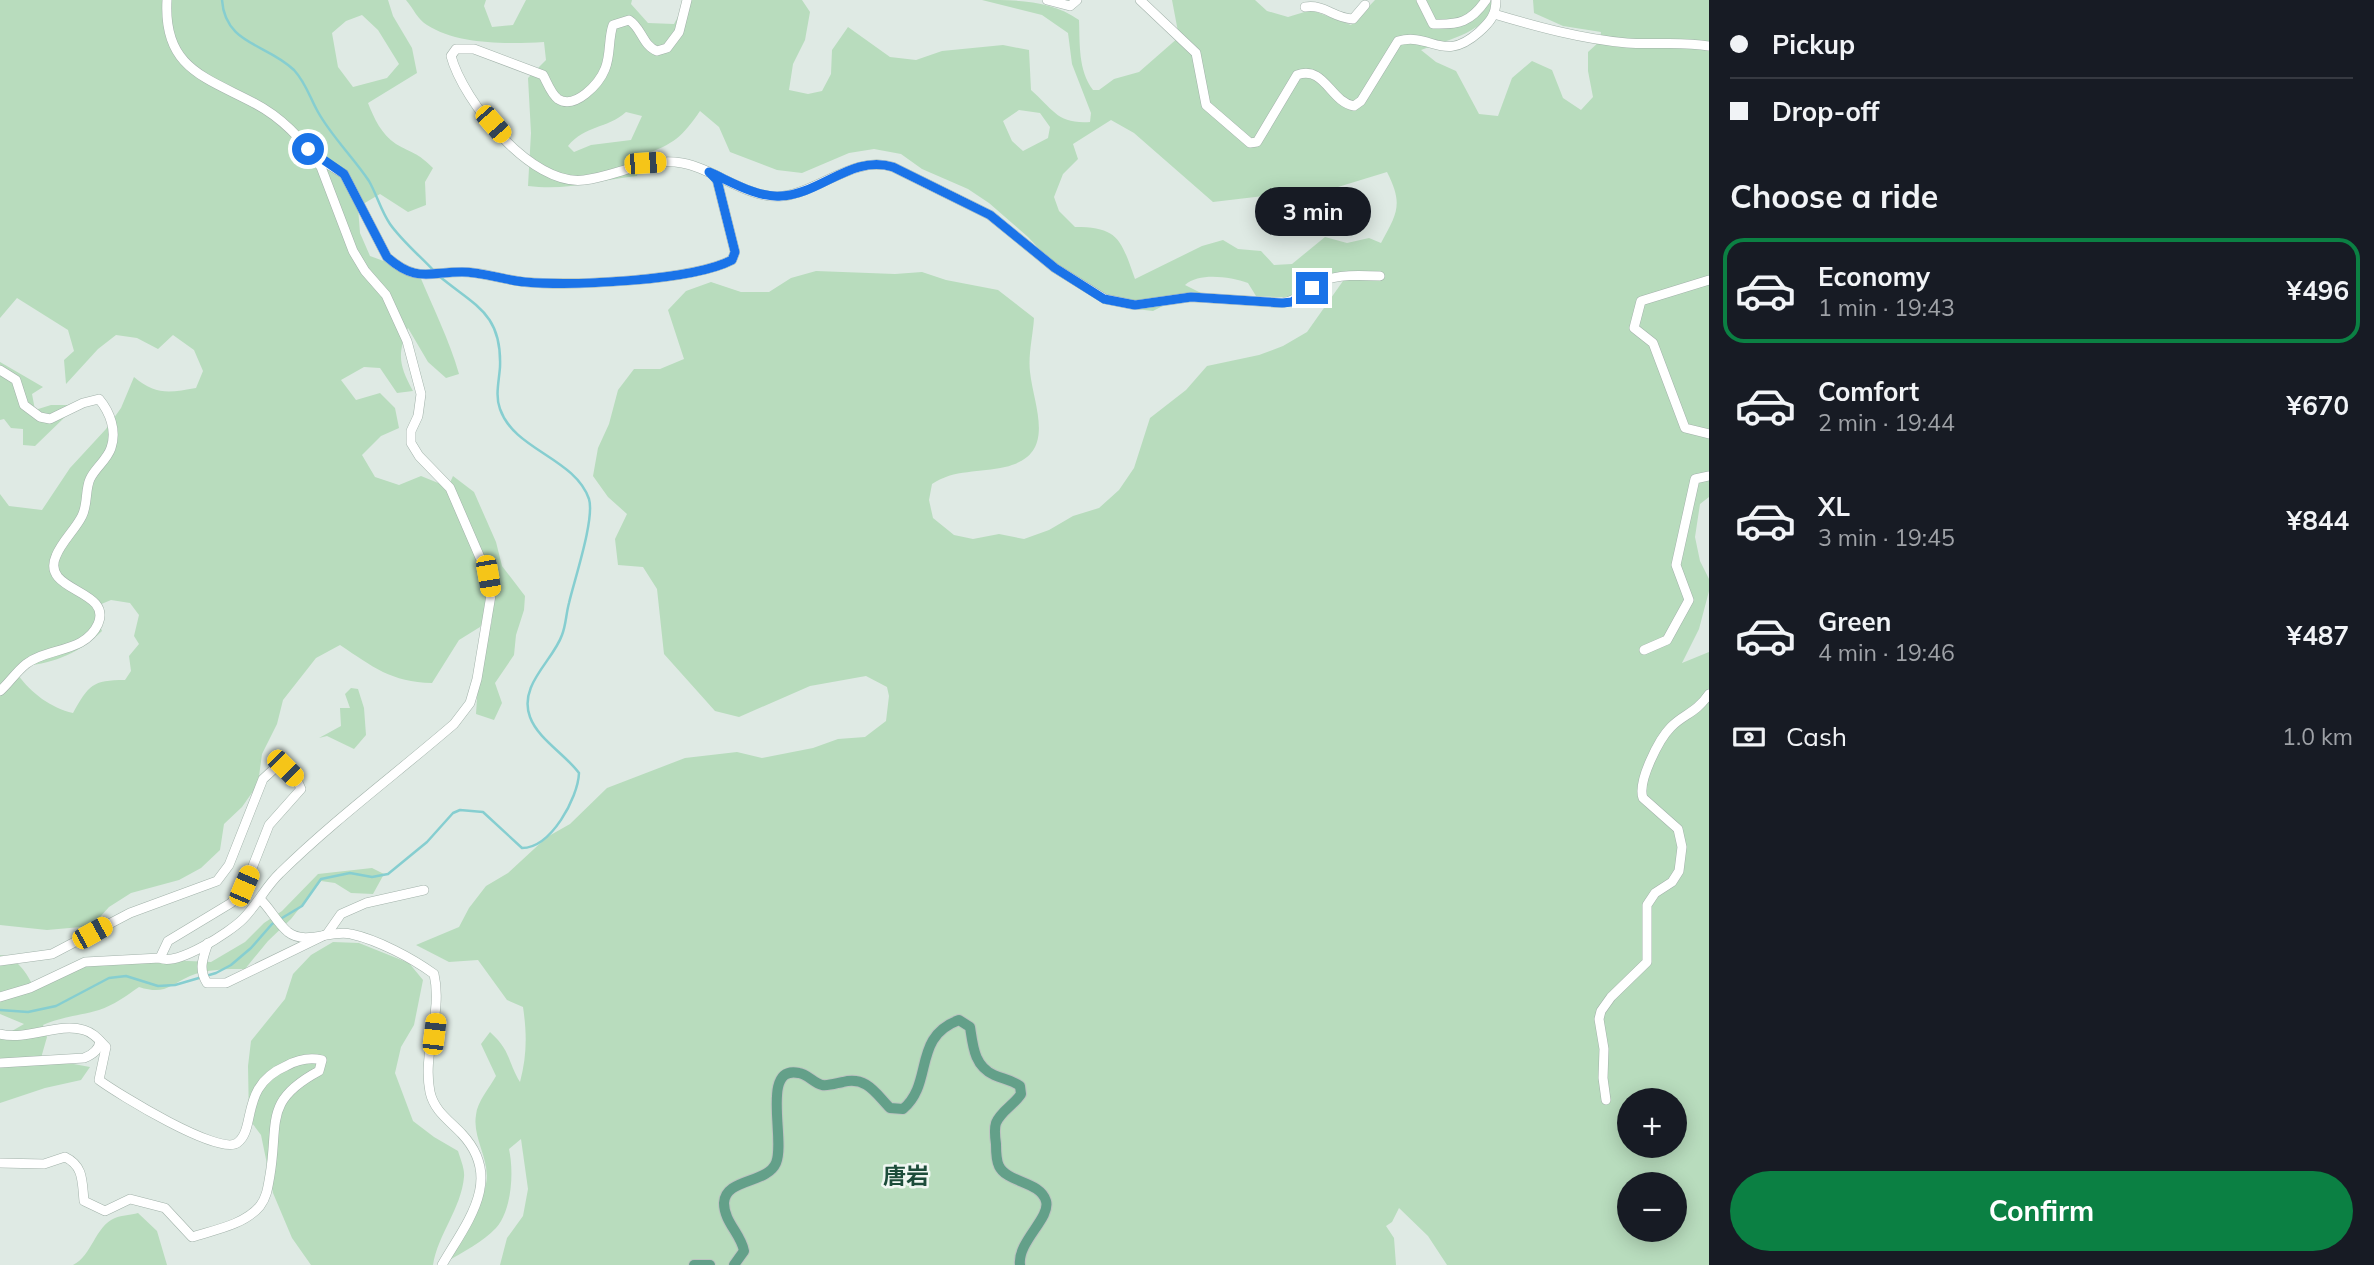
<!DOCTYPE html>
<meta charset="utf-8">
<style>
body{margin:0;font-family:Mulish,"Noto Sans JP",sans-serif;background:#242831;color:#f1f3f6;height:100vh;display:flex;flex-direction:column;font-size:26px;white-space:nowrap}
*{box-sizing:border-box;margin:0}
p{font-size:23px;color:#9ea1a6}
.icon{flex:none;width:38px;height:38px;fill:none;stroke:currentColor;stroke-width:2;stroke-linecap:round;stroke-linejoin:round}
.map{position:relative;flex:1;overflow:hidden}
.sheet{display:flex;flex-direction:column;background:#171b24;width:665px}
.sheet>*{flex:none}
.guide{display:grid;align-content:center;height:154px;padding:0 21px;background:#171b24}
.tools{position:absolute;left:1617px;top:1088px;display:grid;gap:14px}
.tools a{display:grid;place-items:center;width:70px;height:70px;border-radius:50%;background:#171b24;box-shadow:0 4px 18px #0003;font-size:35px}
.end{position:absolute;width:32px;height:32px;margin:-16px;border:9px solid #1a73e8;background:#fff;box-shadow:0 0 0 4px #fff}
.from{border-radius:50%}
.bubble{position:absolute;height:49px;border-radius:24px;background:#171b24;box-shadow:0 4px 18px #0003;font-size:23px;font-weight:700;line-height:49px;text-align:center}
.car{position:absolute;width:21px;height:42px;margin:-21px -10px;border-radius:9px;box-shadow:0 0 5px 2px #0007;background:linear-gradient(#f5c518 24%,#345 0 40%,#f5c518 0 76%,#345 0 86%,#f5c518 0)}
.guide b{display:flex;align-items:center;gap:24px;height:66px;font-size:26px}
.guide b+b{border-top:2px solid #363941}
.guide i{width:18px;height:18px;background:#f1f3f6}
ul{padding:0;list-style:none}
li{display:flex;align-items:center;gap:21px;height:105px;margin:0 14px 10px;padding:0 7px;border:4px solid transparent;border-radius:21px}
li div{flex:1}
li b{display:block;font-size:26px}
li em{font-style:normal;font-weight:700}
li.active{border-color:#0b8043}
li>.icon{width:63px;height:63px;stroke-width:1.5}
h2{padding:0 21px;font-size:32px;line-height:84px}
.pay{display:flex;align-items:center;gap:18px;height:77px;padding:0 21px;font-size:26px}
.pay p{margin-inline-start:auto}
.button{display:flex;gap:14px;margin-top:auto;padding:14px 21px}
.button a{flex:1;height:80px;border-radius:42px;background:#0b8043;color:#fff;font-size:28px;font-weight:700;line-height:80px;text-align:center}
main{display:flex;flex:1;min-height:0}
.map>svg:first-child{display:block}
.green{fill:#b8dcbd;fill-rule:evenodd}
.lines{fill:none;stroke-linecap:round;stroke-linejoin:round}
.stream{stroke:#86ced0;stroke-width:2.5}
.minor-casing{stroke:#a2b2aa;stroke-width:10}
.major-casing{stroke:#bcc4c1;stroke-width:12}
.minor{stroke:#fff;stroke-width:9}
.major{stroke:#63a089;stroke-width:10}
.route{stroke:#1a73e8;stroke-width:9}
.labels{text-anchor:middle;stroke-width:5;stroke-linejoin:round;paint-order:stroke}
.quarter-label{font-size:23px;font-weight:bold;fill:#1c4c3a;stroke:#eff7f2}
</style>
<main>
<div class="map">
<svg width="1709" height="1265" viewBox="0 0 1709 1265">
<rect width="100%" height="100%" fill="#dfeae4"/>
<g class="green">
<path d="M0,0H388L393,16L412,48L417,73L368,103C374,118 381,134 396,144C413,154 417,152 433,168L425,182L426,205L408,212L380,194L358,207L360,233L370,256L419,274C433,308 449,339 459,374L446,378L428,362L408,328C397,355 399,365 413,391L397,393L380,368L364,367L341,380L356,400L380,393L395,408L399,428L381,436L362,455L375,477L399,485L421,476L448,487L453,476L474,492L496,542L502,566L525,596L524,610L516,635L514,655L495,683L502,703L494,720L476,714L479,667L492,621V606L480,627L459,640L432,683C391,682 373,667 340,645L316,658L283,700L277,724L262,754L258,784L242,807L224,824L220,850L201,868L179,880L131,893L109,907L92,926L47,930L0,925V494L9,506L42,510L70,468L106,429L121,408L134,377C155,395 169,393 196,388L203,371L194,350L173,335L158,349L137,338L116,335L98,349L66,384L64,360L74,351L68,330L17,298L0,318ZM362,15L378,30L399,64L387,78L353,87L338,67L332,33L346,21ZM111,600L130,603L139,615L134,636L139,644L129,656L131,671L125,680C92,680 89,685 73,713C51,708 31,693 18,675L25,666C55,663 81,652 102,631L97,619L99,605Z"/>
<path d="M406,0H486L484,6L492,27L513,25L526,0H632L631,4L648,23L674,24L687,0H802L810,12L805,40L793,64L789,90L808,94L822,91L831,74L832,50L848,27L890,57L916,60L942,51L1003,45L1029,50L1031,90C1054,110 1057,124 1090,122L1091,113L1072,64L1068,33L1042,15L982,0C1017,0 1051,0 1079,20C1080,44 1078,70 1093,90H1099L1114,79L1139,72L1179,37L1172,0H1255L1267,11L1288,17L1311,10L1351,25L1375,0H1499C1487,32 1450,39 1421,50L1436,62L1456,71L1479,114L1498,116L1512,78L1532,61L1552,70L1563,98L1581,110L1593,97L1588,71V52L1600,41L1601,32L1563,26L1534,13L1533,0H1709V497L1700,504L1695,537L1700,561L1709,579V591L1699,629L1682,663L1709,652V1265H1447L1428,1236L1399,1208L1392,1222L1386,1226L1394,1238L1396,1265H500L507,1238L523,1216L528,1189L521,1139L509,1149C514,1171 512,1210 496,1228C483,1242 463,1252 446,1262C460,1239 481,1211 486,1184C491,1160 472,1139 476,1115C477,1102 490,1087 496,1076L481,1044L490,1032C511,1051 507,1060 520,1082C527,1056 527,1034 523,1007L507,1000L478,960L449,962L416,945L459,927L469,908L486,886L508,873L547,837L570,824L607,788L685,758L737,752L762,758L813,748L838,739L865,737L886,721L889,696L887,687L866,676L810,686L739,717L715,711L664,654L657,589L643,567L618,565L615,539L627,514L608,497L593,476L598,448L609,424L618,390L634,369H660L684,359L668,310L686,291L711,282L741,292H769L791,278L816,271L895,274L922,272L946,280L998,290L1034,318C1033,335 1028,355 1030,372C1034,408 1058,455 1005,467C980,473 954,469 932,484L929,500L933,518L954,535L973,539L999,534L1024,539L1049,530L1073,516L1099,508L1119,490L1134,468L1150,418L1186,390L1207,366L1259,355L1283,346L1307,332L1343,281L1329,278C1311,302 1283,297 1256,296L1248,283C1230,277 1200,272 1185,285L1209,297H1180L1153,311L1127,308L1063,274L1028,237L989,203L968,189L922,169L901,154L874,149L849,153L802,173L777,170L730,152L719,127L700,111C682,137 674,144 643,155L637,176C597,180 569,191 528,186L531,133L528,78L546,60L544,42C508,44 458,45 427,25C418,20 413,8 406,0ZM1019,110L1040,113L1050,127L1048,138L1023,151L1012,141L1003,121ZM626,112L642,116L631,140L591,145L574,152L568,146C585,125 607,129 626,112ZM1111,120L1134,133L1213,202L1338,187L1387,172C1403,204 1398,212 1381,243L1369,238L1347,243L1325,237L1292,264L1274,265L1261,251L1238,249L1223,240L1202,246L1135,279C1121,240 1119,227 1075,227L1059,211L1054,197L1063,174L1078,159L1073,144ZM1629,1101H1675V1146H1629ZM1629,1185H1675V1230H1629Z"/>
<path d="M0,362L43,387L32,394L35,410L51,405H69L68,414L35,446L23,445V429L11,428L4,419L0,420Z"/>
<path d="M351,688L358,689L364,708L366,735L354,749L327,736L319,738L341,726L340,708H350L345,694Z"/>
<path d="M372,868L384,874L373,894L351,893L335,883L321,881L291,919L268,941L245,969C229,969 205,969 190,976C168,986 165,995 139,987C126,996 114,1005 99,1010C79,1016 64,1016 43,1025L47,1037L41,1058L90,1067L81,1080L45,1088L0,1103V1038L24,1024L0,1014V955C17,957 27,973 34,988L98,957L211,962L245,942L264,923L282,911L318,874Z"/>
<path d="M333,942L359,943L409,963L423,980L414,1025L401,1047L395,1073L413,1121L434,1137L458,1151C460,1158 465,1169 464,1177C461,1209 438,1234 433,1265H311L292,1238L273,1193L261,1135L249,1119L248,1066L251,1041L285,999L293,974L311,955Z"/>
<path d="M138,1213L157,1231L167,1265H73C92,1256 95,1226 115,1218C122,1215 131,1215 138,1213Z"/>
</g>
<g class="lines">
<g class="stream">
<path d="M222,0C225,45 268,44 294,70C306,83 310,98 318,112C332,137 353,157 369,181C377,195 381,211 390,224C402,241 420,256 434,271"/>
<path d="M0,1010L28,1012L56,1006L109,978L126,976L158,986L175,985L216,973L231,965L251,948L272,924L302,906L321,879L350,873L372,877L388,874L427,842L453,813L460,810L483,812L522,848C551,848 578,798 579,773C565,754 538,739 530,717C518,685 553,661 562,635C566,625 566,614 569,603C574,581 595,519 589,499C575,458 514,450 500,409C495,396 499,381 500,367C502,313 475,306 439,276"/>
</g>
<defs>
<g id="minor">
<path d="M687,0L679,32L667,48L657,51C642,45 642,28 629,20L613,25C608,39 611,55 605,69C599,84 575,110 558,99C551,94 547,82 543,75L474,49H456L451,56C463,101 532,187 584,180C618,176 646,157 682,163C716,169 748,200 783,196C821,191 854,155 893,167L990,215L1055,268L1105,299L1135,305L1191,297L1282,303C1298,301 1305,289 1320,282C1338,274 1360,275 1380,276"/>
<path d="M1047,0L1070,6L1077,0"/>
<path d="M1140,0L1196,53L1206,105L1250,143L1257,142L1297,75C1325,65 1330,102 1354,106L1361,101L1398,41C1432,32 1443,64 1479,32C1490,22 1496,15 1496,0"/>
<path d="M1421,0L1433,24C1459,25 1471,22 1486,0"/>
<path d="M1305,7C1325,4 1333,18 1353,19L1365,5"/>
<path d="M1494,14C1538,27 1582,39 1627,43C1655,45 1682,41 1709,46"/>
<path d="M316,157L344,174L387,257C416,283 429,272 462,272C482,272 505,280 525,282C572,286 691,281 732,260L735,252L717,180L713,175"/>
<path d="M1709,280L1641,301L1634,328L1653,343L1685,428L1709,434"/>
<path d="M0,370L16,380L24,405L40,417L50,419L83,403L99,399C110,412 117,431 111,448C107,460 95,468 90,479C85,490 88,504 82,516C75,530 62,541 56,556C40,592 113,589 98,624C85,653 48,647 26,664C16,672 9,683 0,691"/>
<path d="M1644,650L1667,640L1689,600L1676,565L1695,479L1709,476"/>
<path d="M260,899C270,908 277,923 288,932C306,946 331,929 351,934C378,940 412,958 434,974C443,1013 422,1053 430,1092C434,1111 450,1121 462,1134C504,1179 467,1222 442,1265"/>
<path d="M208,943C203,958 198,969 207,983H226L327,934L341,914L366,903L424,890"/>
<path d="M0,961L52,954L130,913L217,881L229,865L263,779L275,768H285L297,780L301,789L269,825L245,886L231,903L168,941L160,958"/>
<path d="M0,997L30,988L85,962L160,958C176,967 230,932 243,919C257,905 266,886 280,873C334,820 396,774 454,724L470,703L477,679L491,595L488,576L450,488L419,456L411,443V431L418,416L421,394L407,341L386,295L365,271L353,251L321,167C304,141 281,117 254,103C205,77 163,68 167,0"/>
<path d="M0,1034C27,1041 58,1022 84,1030C94,1033 99,1040 106,1047L99,1080C118,1094 219,1156 237,1143C257,1129 239,1086 286,1066C297,1060 309,1057 322,1060L319,1071C263,1101 279,1122 270,1175C268,1186 267,1197 260,1206C244,1225 214,1230 192,1237L165,1208L130,1199L105,1211L84,1201C82,1182 84,1166 65,1157L44,1164L0,1163"/>
<path d="M0,1063L84,1058C92,1055 99,1050 100,1041"/>
<path d="M1606,1100L1603,1078L1604,1049L1599,1019L1601,1011L1611,997L1647,962V905L1655,893L1672,882L1679,871L1682,847L1678,829L1643,798C1637,782 1659,739 1671,727C1685,713 1695,714 1709,694"/>
</g>
<g id="major">
<path d="M694,1265H710"/>
<path d="M734,1265L744,1251C741,1234 724,1222 724,1203C725,1178 767,1184 776,1163C786,1140 760,1065 799,1073C807,1074 814,1083 822,1085C829,1086 837,1083 843,1082C867,1076 876,1094 890,1108L903,1109C934,1083 912,1037 959,1020L970,1027C973,1046 974,1066 994,1075C1003,1079 1012,1080 1020,1086L1021,1094C1014,1105 1001,1111 996,1123C994,1129 995,1137 996,1144C996,1151 996,1160 999,1166C1007,1183 1040,1181 1046,1201C1051,1218 1017,1242 1020,1265"/>
</g>
</defs>
<use href="#minor" class="minor-casing"/>
<use href="#major" class="major-casing"/>
<use href="#minor" class="minor"/>
<use href="#major" class="major"/>
</g>
<g class="lines">
<path class="route" d="M308,149L344,174L387,257C416,283 429,272 462,272C482,272 504,280 525,282C572,286 692,281 732,260L735,252L717,180L709,172C730,181 757,198 781,196C821,194 852,154 893,167L990,215L1055,268L1104,299L1135,305L1191,297L1282,303L1292,302L1312,288"/>
</g>
<g class="labels">
<g class="quarter-label">
<text x="906" y="1184">唐岩</text>
</g>
</g>
</svg>
<div class="tools">
<a>+</a>
<a>−</a>
</div>
<i class="end from" style="left:308px;top:149px"></i>
<i class="end" style="left:1312px;top:288px"></i>
<div class="bubble" style="left:1255px;top:187px;width:116px">3 min</div>
<i class="car" style="left:493px;top:124px;rotate:139deg"></i>
<i class="car" style="left:645px;top:163px;rotate:86deg"></i>
<i class="car" style="left:488px;top:576px;rotate:170deg"></i>
<i class="car" style="left:285px;top:768px;rotate:135deg"></i>
<i class="car" style="left:244px;top:886px;rotate:23deg"></i>
<i class="car" style="left:92px;top:933px;rotate:61deg"></i>
<i class="car" style="left:434px;top:1034px;rotate:7deg"></i>
</div>
<section class="sheet">
<div class="guide">
<b><i class="from"></i>Pickup</b>
<b><i></i>Drop-off</b>
</div>
<h2>Choose a ride</h2>
<ul>
<li class="active"><svg class="icon" aria-label="car" viewBox="0 0 24 24"><path d="M5 17H2v-5l4-1 3-4h7l3 4 3 1v5h-3M9 17h6M6 11h13"/><circle cx="7" cy="17" r="2"/><circle cx="17" cy="17" r="2"/></svg><div><b>Economy</b><p>1 min · 19:43</p></div><em>¥496</em></li>
<li><svg class="icon" aria-label="car" viewBox="0 0 24 24"><path d="M5 17H2v-5l4-1 3-4h7l3 4 3 1v5h-3M9 17h6M6 11h13"/><circle cx="7" cy="17" r="2"/><circle cx="17" cy="17" r="2"/></svg><div><b>Comfort</b><p>2 min · 19:44</p></div><em>¥670</em></li>
<li><svg class="icon" aria-label="car" viewBox="0 0 24 24"><path d="M5 17H2v-5l4-1 3-4h7l3 4 3 1v5h-3M9 17h6M6 11h13"/><circle cx="7" cy="17" r="2"/><circle cx="17" cy="17" r="2"/></svg><div><b>XL</b><p>3 min · 19:45</p></div><em>¥844</em></li>
<li><svg class="icon" aria-label="car" viewBox="0 0 24 24"><path d="M5 17H2v-5l4-1 3-4h7l3 4 3 1v5h-3M9 17h6M6 11h13"/><circle cx="7" cy="17" r="2"/><circle cx="17" cy="17" r="2"/></svg><div><b>Green</b><p>4 min · 19:46</p></div><em>¥487</em></li>
</ul>
<div class="pay"><svg class="icon" aria-label="cash" viewBox="0 0 24 24"><path d="M3 7h18v10H3z"/><circle cx="12" cy="12" r="2"/></svg>Cash<p>1.0 km</p></div>
<div class="button"><a>Confirm</a></div>
</section>
</main>
